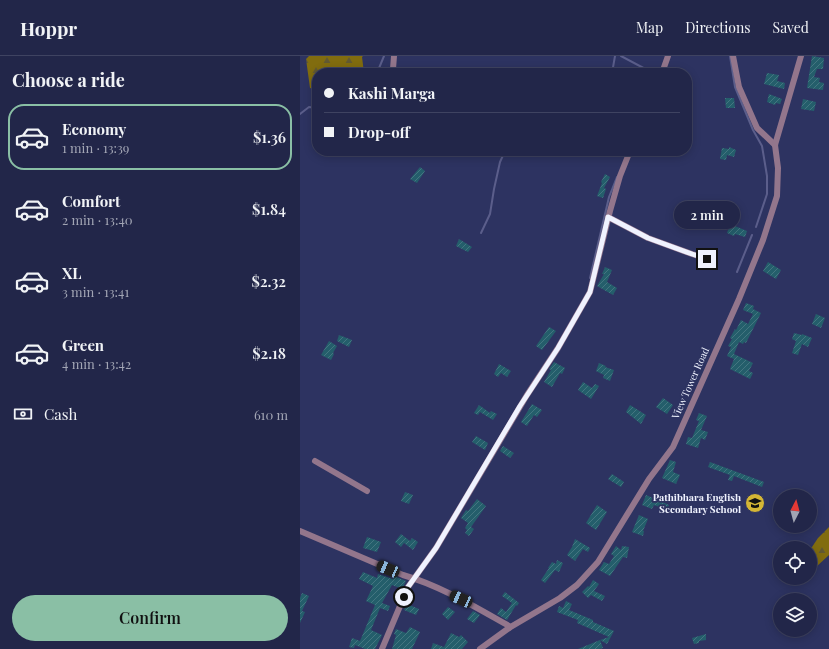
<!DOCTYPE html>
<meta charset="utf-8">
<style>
body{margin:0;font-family:"Playfair Display",serif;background:#2e3253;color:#f1f3f6;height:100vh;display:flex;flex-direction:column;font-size:15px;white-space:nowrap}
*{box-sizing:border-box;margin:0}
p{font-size:13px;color:#a2a5b4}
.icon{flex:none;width:22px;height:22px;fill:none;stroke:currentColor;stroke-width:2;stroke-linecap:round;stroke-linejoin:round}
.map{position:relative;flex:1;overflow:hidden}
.details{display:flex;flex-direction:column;background:#222649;width:300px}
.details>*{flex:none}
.guide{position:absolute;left:12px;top:12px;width:380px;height:88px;border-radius:16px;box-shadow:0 2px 10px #0003,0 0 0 1px #3f4361;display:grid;align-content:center;height:88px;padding:0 12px;background:#222649}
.needle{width:26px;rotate:6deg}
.controls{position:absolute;left:473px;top:433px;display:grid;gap:8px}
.controls a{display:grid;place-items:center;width:44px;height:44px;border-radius:50%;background:#222649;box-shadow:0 2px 10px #0003,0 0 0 1px #3f4361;font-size:20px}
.end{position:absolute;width:18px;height:18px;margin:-9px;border:5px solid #eff2fe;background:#111;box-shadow:0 0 0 2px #111}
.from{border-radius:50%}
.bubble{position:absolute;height:28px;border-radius:14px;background:#222649;box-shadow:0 2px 10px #0003,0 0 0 1px #3f4361;font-size:13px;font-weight:600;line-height:28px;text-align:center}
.car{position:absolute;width:12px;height:24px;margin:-12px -6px;border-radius:5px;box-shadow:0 0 3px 1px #0007;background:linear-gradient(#222 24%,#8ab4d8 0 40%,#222 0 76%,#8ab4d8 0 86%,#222 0)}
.guide b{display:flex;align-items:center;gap:14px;height:38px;font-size:15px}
.guide b+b{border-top:1px solid #3f4361}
.guide i{width:10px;height:10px;background:#f1f3f6}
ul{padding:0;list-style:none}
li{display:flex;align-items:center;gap:12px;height:66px;margin:0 8px 6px;padding:0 4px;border:2px solid transparent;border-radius:16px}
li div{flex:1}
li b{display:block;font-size:15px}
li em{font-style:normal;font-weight:600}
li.active{border-color:#8abfa5}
li>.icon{width:36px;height:36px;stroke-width:1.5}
h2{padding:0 12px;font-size:18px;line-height:48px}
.pay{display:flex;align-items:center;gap:10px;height:44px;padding:0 12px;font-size:15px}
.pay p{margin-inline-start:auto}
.cta{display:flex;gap:8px;margin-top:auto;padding:8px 12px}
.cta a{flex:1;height:46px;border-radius:24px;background:#8abfa5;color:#111;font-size:16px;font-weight:600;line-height:46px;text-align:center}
header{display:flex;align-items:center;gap:24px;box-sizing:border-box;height:56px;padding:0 20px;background:#222649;border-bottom:1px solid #3f4361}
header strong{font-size:19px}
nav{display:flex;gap:22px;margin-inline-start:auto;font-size:14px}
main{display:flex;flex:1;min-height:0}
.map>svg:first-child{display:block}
.forest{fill:url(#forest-firs)}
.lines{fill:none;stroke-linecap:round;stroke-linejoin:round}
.stream{stroke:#5b5e8b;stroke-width:2}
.building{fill:url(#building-hatch)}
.minor{stroke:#93768c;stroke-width:6}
.route{stroke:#eff2fe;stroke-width:5}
.labels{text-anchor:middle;stroke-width:3.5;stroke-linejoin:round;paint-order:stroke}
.street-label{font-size:10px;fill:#eff2fe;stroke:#2d3361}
.poi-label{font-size:10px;font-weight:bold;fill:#eff2fe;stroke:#2d3361;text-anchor:end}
</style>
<header>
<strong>Hoppr</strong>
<nav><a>Map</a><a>Directions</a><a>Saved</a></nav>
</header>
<main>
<section class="details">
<h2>Choose a ride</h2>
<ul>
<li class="active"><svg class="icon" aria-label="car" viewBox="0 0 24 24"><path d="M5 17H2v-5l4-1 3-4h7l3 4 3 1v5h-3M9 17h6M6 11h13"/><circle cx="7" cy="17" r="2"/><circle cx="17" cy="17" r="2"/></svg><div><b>Economy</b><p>1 min · 13:39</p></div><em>$1.36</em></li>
<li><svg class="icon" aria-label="car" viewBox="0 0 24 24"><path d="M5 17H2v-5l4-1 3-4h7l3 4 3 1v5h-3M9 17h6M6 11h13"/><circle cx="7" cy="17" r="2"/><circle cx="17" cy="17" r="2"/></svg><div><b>Comfort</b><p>2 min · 13:40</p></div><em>$1.84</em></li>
<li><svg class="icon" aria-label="car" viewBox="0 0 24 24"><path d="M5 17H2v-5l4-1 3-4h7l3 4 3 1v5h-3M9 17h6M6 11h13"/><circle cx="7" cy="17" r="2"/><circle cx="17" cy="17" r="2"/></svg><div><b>XL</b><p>3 min · 13:41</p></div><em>$2.32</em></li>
<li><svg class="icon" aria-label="car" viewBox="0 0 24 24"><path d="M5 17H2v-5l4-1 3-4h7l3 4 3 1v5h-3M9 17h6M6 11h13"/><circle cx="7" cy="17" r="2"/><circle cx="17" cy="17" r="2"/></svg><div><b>Green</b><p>4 min · 13:42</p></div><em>$2.18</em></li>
</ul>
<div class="pay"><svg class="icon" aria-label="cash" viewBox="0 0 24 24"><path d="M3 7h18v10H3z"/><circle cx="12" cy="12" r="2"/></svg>Cash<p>610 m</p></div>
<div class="cta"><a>Confirm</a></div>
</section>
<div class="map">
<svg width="529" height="593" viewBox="0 0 529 593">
<defs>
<pattern id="forest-firs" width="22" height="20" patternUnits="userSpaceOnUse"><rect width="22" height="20" fill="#816c0f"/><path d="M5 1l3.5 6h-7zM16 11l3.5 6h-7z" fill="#625931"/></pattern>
<pattern id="building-hatch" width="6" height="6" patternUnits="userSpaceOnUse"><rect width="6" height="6" fill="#245e6b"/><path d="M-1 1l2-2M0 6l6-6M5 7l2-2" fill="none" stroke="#447681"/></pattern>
</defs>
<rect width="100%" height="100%" fill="#2d3361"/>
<g class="forest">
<path d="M9,0H63L62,1L64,17H17V34L10,32L6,3Z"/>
<path d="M529,471V499L516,511L510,513V492H508L512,491L518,482Z"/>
</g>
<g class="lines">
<g class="stream">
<path d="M321,0L353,17"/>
<path d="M430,0L435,31L453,74L462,90L467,120V138L456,171"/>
<path d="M77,17L84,0"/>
<path d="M312,17L315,0"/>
<path d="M0,58L9,51L16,52L17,53"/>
<path d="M181,177L190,158L194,133L200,106L205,95"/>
<path d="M437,216L452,179"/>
<path d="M290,222L309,141L317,121"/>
</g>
</g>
<g class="building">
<path d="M512,0L524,2L523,13H517L514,21L520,22L519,26L524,27L523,34L507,32Z"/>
<path d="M467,17L479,19L477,25L485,27L484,33L464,28Z"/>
<path d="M469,38L482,43L480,48L476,47L475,49L467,46Z"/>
<path d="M425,42H434L435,52H426Z"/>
<path d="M503,43L516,46L514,55L501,53Z"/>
<path d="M429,91L436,94L434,101L427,99L426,104L420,103L422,92L429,93Z"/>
<path d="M120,111L125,115L117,127L110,123Z"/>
<path d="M305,118L310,121L304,132L306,133L303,142L297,140L302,127L301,126Z"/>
<path d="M430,168L447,175L445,181L435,178L434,180L427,177Z"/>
<path d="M159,183L172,191L168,196L156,190Z"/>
<path d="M468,206L481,214L476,223L463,215Z"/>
<path d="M305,211L312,214L307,226L317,232L313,239L297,230L304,218H302Z"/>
<path d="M446,247L454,250L453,253L461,257L446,287L444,286L443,288L439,286L434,298L453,307L449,315L453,317L450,323L430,313L434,303L427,300L431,291L428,290L432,283L430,282L435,273L436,274L441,264L448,268L453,258L443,254Z"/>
<path d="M516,258L525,262L521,272L512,268Z"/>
<path d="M249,271L256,275L242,294L236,290Z"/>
<path d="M494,277L502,279V278L512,282L508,291L502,288L498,299L492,297L496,285L492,283Z"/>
<path d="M39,279L52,284L49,291L37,285Z"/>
<path d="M29,285L37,290L33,297L34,298L31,304L21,299Z"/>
<path d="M254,306L265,312L262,318L260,317L252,331L244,326L251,314L249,313Z"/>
<path d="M299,307L306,310L305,311L314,314L310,325L303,322L304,319L296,315Z"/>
<path d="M199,308L211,315L207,321L201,317L198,321L194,318Z"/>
<path d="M283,326L292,332L295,328L299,330L291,343L278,334Z"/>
<path d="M363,342L373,349L367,358L356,351Z"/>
<path d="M232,348L242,354L237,361L234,359L227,370L221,366Z"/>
<path d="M179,349L190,357L191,355L197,358L193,364L180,356L178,359L174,357Z"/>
<path d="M330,349L346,359L341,368L326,356Z"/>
<path d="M399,357L407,360L401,374L408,376L405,384L401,382L398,392L386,388L388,381L392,382L399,365L396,364Z"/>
<path d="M176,380L188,387L185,394L172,386Z"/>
<path d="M203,390L214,397L210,402L200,395Z"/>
<path d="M370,404L376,406L373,416L380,419L376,428L362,422Z"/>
<path d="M410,406L464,426L462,431L434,420L432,425L428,424L430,419L408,411Z"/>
<path d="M312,418L324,426L321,431L308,423Z"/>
<path d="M105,436L113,439L109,448L101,445Z"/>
<path d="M346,439L369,449L367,454L354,449L352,453L342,449Z"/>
<path d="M177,443L186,450L171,471L174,473L169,480L165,477L167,474L165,472L168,467L161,462L166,454L168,455Z"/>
<path d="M297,449L307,456L296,474L286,467Z"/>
<path d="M339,459L348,463L343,475H344L343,480L332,476Z"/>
<path d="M101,478L110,485L112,482L118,486L113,494L104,487L101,491L95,486Z"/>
<path d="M67,481L81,486L77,496L63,492Z"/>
<path d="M275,483L290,492L288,496L283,493L275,505L267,499L272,491Z"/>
<path d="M316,490L321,494L322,490L329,491L327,502L323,501L310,520L299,514L304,506L309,508L314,500L311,498Z"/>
<path d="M257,504L263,507L259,516L255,514L245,527L241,524L249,512H248L252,506L256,508Z"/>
<path d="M63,516L77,522L78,518L93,523L94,520L106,525L102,533L92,529L82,547L90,550L88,555L80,552L71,574L82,579L75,593H65L55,589L54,592L49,591L52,582L60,585L75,549L66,545L73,530L59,523Z"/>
<path d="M293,524L299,528L294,535L305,540L302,545L291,539L288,542L282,536L288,530L289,531Z"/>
<path d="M205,536L219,547L217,550L216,549L207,564L197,558L201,552L206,556L212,547L202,540Z"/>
<path d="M2,537L9,540L2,555L5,556L0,567V542Z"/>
<path d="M266,545L272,548L269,554L293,564V566L314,575L307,588L300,584L309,581L277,567L278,564L257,556L259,550L263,552Z"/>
<path d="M107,548L119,553L116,559L104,554Z"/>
<path d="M148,551L155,556L148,564L142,558Z"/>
<path d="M173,555L180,559L174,567L167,563Z"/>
<path d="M110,571L120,576L112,593H92L96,579L94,578L96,573L106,577Z"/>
<path d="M151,577L159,581L161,579L168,586L162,593H131L133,587L144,591Z"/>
<path d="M406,578V584L399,585V587L394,588L392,582Z"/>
<path d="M300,584L303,592L299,593H278Z"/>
</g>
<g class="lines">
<g class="minor">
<path d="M94,0L93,13L99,17"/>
<path d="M433,0L439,31L457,72L475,89"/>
<path d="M362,17L368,0"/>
<path d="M308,161L348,182L392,198L407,203L414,206"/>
<path d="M15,405L67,435"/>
<path d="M0,475L103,519C141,530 175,551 209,570V572"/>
<path d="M82,593L108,531L136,492L227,339L258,292L290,236L310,155L320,120L330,95"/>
<path d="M180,593L209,572L260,542L277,529L298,506L349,423L373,391L439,243L463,184L477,140L478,112L475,89L501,0"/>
</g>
</g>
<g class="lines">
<path class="route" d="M104,541L108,531L136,492L220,350L258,292L290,236L308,161L348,182L392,198L407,203"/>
</g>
<defs>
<symbol id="school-disc" viewBox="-11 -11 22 22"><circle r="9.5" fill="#d4b635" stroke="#2d3361"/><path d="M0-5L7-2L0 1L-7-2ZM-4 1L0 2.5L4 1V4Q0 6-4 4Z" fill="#111"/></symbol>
</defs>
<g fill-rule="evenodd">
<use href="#school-disc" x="444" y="436" width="22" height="22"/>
</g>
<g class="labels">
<g class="street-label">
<text transform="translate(390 327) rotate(-66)" y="4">View Tower Road</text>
</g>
<g class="poi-label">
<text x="441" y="445">Pathibhara English<tspan x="441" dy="12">Secondary School</tspan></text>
</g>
</g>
</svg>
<div class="controls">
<a><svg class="needle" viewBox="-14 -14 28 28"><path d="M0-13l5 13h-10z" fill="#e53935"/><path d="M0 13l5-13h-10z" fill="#a2a5b4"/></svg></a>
<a><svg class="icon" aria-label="locate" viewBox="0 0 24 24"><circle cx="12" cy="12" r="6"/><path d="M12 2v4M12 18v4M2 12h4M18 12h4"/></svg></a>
<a><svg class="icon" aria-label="layers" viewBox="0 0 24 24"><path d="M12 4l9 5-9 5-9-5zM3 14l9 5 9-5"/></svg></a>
</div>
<i class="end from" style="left:104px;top:541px"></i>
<i class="end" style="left:407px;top:203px"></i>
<div class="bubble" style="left:374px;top:145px;width:66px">2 min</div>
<i class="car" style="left:88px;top:513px;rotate:293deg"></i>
<i class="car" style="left:161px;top:543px;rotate:294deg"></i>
<div class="guide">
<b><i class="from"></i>Kashi Marga</b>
<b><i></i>Drop-off</b>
</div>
</div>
</main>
